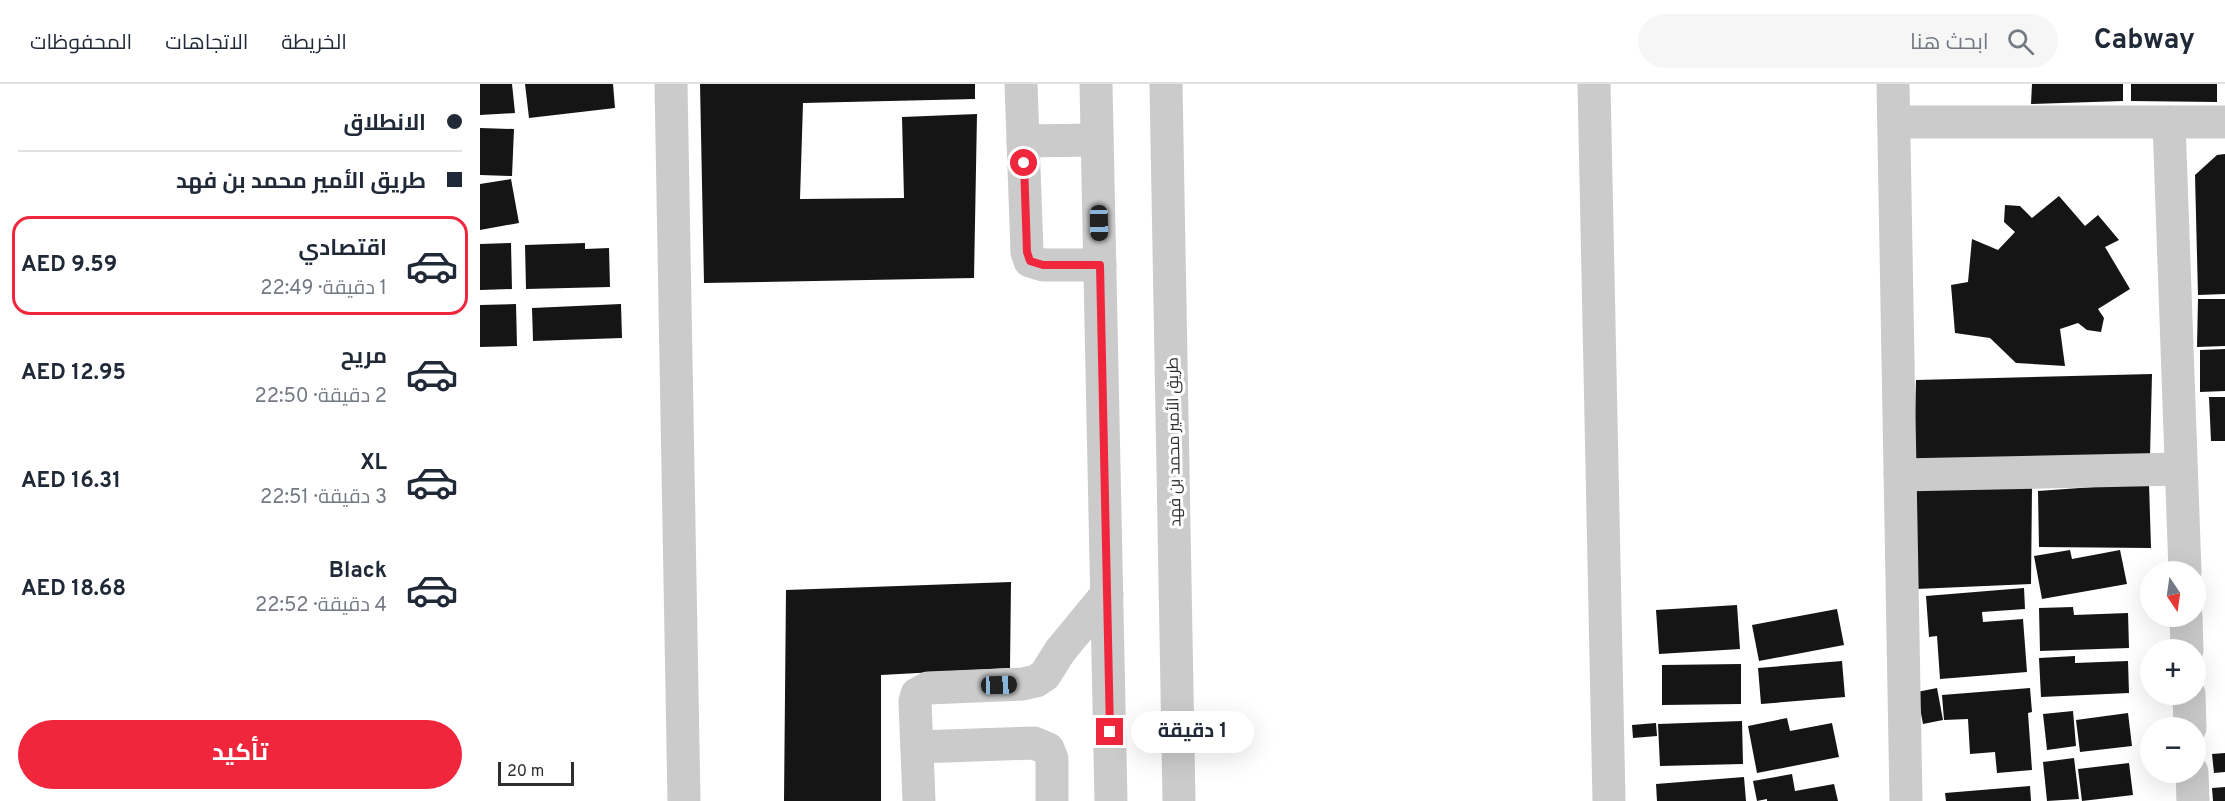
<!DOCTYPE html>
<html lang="ar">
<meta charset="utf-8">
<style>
body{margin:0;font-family:Overpass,Cairo,sans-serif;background:#f6f6f7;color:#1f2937;direction:rtl;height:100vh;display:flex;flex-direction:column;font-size:22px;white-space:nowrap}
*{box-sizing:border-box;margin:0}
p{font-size:20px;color:#747a83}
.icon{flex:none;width:33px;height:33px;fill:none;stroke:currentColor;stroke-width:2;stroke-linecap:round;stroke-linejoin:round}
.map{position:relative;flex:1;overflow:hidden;direction:ltr}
.side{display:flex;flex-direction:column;background:#fff;width:480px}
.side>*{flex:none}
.top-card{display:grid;align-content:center;height:132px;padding:0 18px;background:#fff}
.needle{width:39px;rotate:167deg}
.fabs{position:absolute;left:1660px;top:477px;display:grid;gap:12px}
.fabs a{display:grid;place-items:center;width:66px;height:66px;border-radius:50%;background:#fff;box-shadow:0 6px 24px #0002;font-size:30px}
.scale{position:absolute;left:18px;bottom:15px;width:76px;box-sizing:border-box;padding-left:6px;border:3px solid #2e2e2e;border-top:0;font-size:16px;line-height:21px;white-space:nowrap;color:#2e2e2e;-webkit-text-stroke:4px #fff;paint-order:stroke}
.end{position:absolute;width:27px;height:27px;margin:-14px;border:8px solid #ef263c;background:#fff;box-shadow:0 0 0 3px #fff}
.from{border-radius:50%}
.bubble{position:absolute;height:42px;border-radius:21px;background:#fff;box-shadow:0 6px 24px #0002;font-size:20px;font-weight:700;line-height:42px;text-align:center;direction:rtl}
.car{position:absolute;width:18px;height:36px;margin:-18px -9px;border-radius:8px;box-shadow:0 0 4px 2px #0007;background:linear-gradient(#222 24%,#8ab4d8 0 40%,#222 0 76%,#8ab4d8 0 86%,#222 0)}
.top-card b{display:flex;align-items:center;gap:21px;height:57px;font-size:22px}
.top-card b+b{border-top:2px solid #e0e1e3}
.top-card i{width:15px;height:15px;background:#1f2937}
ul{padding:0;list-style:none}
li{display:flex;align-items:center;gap:18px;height:99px;margin:0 12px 9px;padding:0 6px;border:3px solid transparent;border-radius:18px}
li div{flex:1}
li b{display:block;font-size:22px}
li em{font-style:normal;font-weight:700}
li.on{border-color:#ef263c}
li>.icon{width:54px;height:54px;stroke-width:1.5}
.button{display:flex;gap:12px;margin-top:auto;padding:12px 18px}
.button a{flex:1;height:69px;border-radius:36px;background:#ef263c;color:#fff;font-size:24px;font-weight:700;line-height:69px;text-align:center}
header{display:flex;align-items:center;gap:36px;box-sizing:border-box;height:84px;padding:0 30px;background:#fff;border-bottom:2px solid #e0e1e3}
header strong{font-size:28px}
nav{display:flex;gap:33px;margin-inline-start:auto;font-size:21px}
.search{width:420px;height:54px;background:#f6f6f7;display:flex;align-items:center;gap:15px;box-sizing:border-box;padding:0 21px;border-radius:33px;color:#747a83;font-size:22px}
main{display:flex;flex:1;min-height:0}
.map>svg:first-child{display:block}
.building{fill:#151515}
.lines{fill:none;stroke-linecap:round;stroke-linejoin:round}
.minor{stroke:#cbcbcb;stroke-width:33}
.route{stroke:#ef263c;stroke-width:8}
.labels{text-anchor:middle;stroke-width:6;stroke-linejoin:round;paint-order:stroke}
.street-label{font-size:16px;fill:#2e2e2e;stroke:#fff}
</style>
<header>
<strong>Cabway</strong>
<div class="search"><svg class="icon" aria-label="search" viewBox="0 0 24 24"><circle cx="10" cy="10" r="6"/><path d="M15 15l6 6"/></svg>ابحث هنا</div>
<nav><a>الخريطة</a><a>الاتجاهات</a><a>المحفوظات</a></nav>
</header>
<main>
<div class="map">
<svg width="1745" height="717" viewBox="0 0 1745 717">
<rect width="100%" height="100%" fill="#fff"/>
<g class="building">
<path d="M0,0H32L35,29L0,31Z"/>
<path d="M45,0H133L135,24L49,34Z"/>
<path d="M220,0H495V15L323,19L320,115L424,114L422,33L497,30L494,194L224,199Z"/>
<path d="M1552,0H1643V17L1551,20Z"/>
<path d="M1651,0H1737V18L1651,17Z"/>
<path d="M0,44L34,45L32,92L0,91Z"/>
<path d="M1745,70V210L1718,211L1715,91L1737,71Z"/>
<path d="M31,95L39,139L0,146V100Z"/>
<path d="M1579,112L1605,142L1618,131L1639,156L1625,163L1650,205L1618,225L1624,234L1621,248L1607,246L1598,239L1580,245L1585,282L1536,279L1510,254L1475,249L1471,201L1488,198L1492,155L1518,166L1535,148L1524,138L1525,121L1540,122L1552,134Z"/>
<path d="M31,159L32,205L0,206V160Z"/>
<path d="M105,159V165L129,164L130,203L46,205L45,161Z"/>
<path d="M1718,215H1745V262L1717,263Z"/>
<path d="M36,220L37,262L0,263V221Z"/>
<path d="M141,220L142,254L53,257L52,224Z"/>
<path d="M1745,265V307L1720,308V266Z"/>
<path d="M1672,290L1670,372L1434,377L1436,296Z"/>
<path d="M1729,313H1745V357H1731Z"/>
<path d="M1669,399L1671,464L1559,463L1558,407Z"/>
<path d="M1435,403H1552L1551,500L1436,505Z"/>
<path d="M1590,466L1592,475L1640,466L1647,500L1562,515L1554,472Z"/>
<path d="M531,498L530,584L401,591V717H304L306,506Z"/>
<path d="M1544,504L1545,525L1502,528L1503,538L1543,535L1547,588L1460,595L1457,552L1449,553L1446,512Z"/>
<path d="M1257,521L1260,565L1179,570L1176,526Z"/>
<path d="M1593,523L1594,531L1648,529L1649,564L1560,567L1559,524Z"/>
<path d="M1357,525L1364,561L1279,577L1272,541Z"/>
<path d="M1595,572V579L1648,577L1649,609L1561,613L1559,574Z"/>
<path d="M1362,577L1365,613L1281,620L1278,584Z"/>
<path d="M1261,580V620L1182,621V581Z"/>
<path d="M1457,604L1463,636L1443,640L1437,608Z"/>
<path d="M1550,604L1552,628L1548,629L1552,686L1517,689L1515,668L1490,670L1488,635L1464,636L1462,611Z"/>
<path d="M1593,627L1596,662L1567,666L1563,630Z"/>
<path d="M1648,629L1652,662L1600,668L1596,636Z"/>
<path d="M1307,634L1310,647L1352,639L1359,673L1277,689L1268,642Z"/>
<path d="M1262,637L1263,680L1180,682L1178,640Z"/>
<path d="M1176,639L1177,652L1153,654L1152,641Z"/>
<path d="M1745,669V688L1734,689L1732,670Z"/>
<path d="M1594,674L1599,715L1567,717L1563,678Z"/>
<path d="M1649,679L1653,711L1602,717L1598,685Z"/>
<path d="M1312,690L1315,707L1354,700L1358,717H1287V715L1277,717L1273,697Z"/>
<path d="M1264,693L1266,717H1177L1176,700Z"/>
<path d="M1550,702L1551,717H1466L1465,709Z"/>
<path d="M1745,703V717H1733L1732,704Z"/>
</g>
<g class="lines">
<g class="minor">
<path d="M191,0L204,717"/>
<path d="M541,0L547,168L550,177L563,181H620"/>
<path d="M616,0L631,717"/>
<path d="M686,0L699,717"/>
<path d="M1114,0L1129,717"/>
<path d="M1413,0L1426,717"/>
<path d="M1414,38H1689L1705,488"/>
<path d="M1689,38H1745"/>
<path d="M543,57L617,56"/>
<path d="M1420,391L1701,385"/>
<path d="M1706,532L1707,566"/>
<path d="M1709,610L1710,644"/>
<path d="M437,663L554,659L568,665L572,675V717"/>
<path d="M1712,688L1713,717"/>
<path d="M439,717L435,617L437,610L448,604L543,600L556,597L565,591L580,567L627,510"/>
</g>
</g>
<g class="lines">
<path class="route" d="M544,79L547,168L550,177L563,181H620L630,648"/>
</g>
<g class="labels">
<g class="street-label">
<text transform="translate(693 358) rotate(-91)" y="6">طريق الأمير محمد بن فهد</text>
</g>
</g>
</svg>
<div class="fabs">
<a><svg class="needle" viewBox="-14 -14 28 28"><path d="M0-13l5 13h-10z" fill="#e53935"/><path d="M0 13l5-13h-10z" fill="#747a83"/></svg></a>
<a>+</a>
<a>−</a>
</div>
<div class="scale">20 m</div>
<i class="end from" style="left:544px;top:79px"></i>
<i class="end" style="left:630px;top:648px"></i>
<div class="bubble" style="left:651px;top:627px;width:123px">1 دقيقة</div>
<i class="car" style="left:619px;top:139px;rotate:179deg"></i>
<i class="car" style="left:519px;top:601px;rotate:88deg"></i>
</div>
<section class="side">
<div class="top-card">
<b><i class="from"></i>الانطلاق</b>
<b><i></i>طريق الأمير محمد بن فهد</b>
</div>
<ul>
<li class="on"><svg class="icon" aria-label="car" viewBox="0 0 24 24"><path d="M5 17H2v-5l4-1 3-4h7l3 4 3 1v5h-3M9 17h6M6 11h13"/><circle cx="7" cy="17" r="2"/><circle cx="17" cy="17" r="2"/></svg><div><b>اقتصادي</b><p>1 دقيقة · 22:49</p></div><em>AED 9.59</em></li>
<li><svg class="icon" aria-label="car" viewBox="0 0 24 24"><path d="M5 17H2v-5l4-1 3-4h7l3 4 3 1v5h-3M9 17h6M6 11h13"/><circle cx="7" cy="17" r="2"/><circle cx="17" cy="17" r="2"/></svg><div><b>مريح</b><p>2 دقيقة · 22:50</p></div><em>AED 12.95</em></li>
<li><svg class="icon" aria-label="car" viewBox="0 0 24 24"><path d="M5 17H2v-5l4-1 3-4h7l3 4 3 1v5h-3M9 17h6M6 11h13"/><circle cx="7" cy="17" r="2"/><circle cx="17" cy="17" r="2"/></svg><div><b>XL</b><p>3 دقيقة · 22:51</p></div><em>AED 16.31</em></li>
<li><svg class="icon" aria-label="car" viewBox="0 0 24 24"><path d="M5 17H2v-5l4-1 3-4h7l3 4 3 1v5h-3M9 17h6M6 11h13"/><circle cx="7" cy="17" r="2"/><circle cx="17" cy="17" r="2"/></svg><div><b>Black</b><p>4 دقيقة · 22:52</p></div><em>AED 18.68</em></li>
</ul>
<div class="button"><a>تأكيد</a></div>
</section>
</main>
